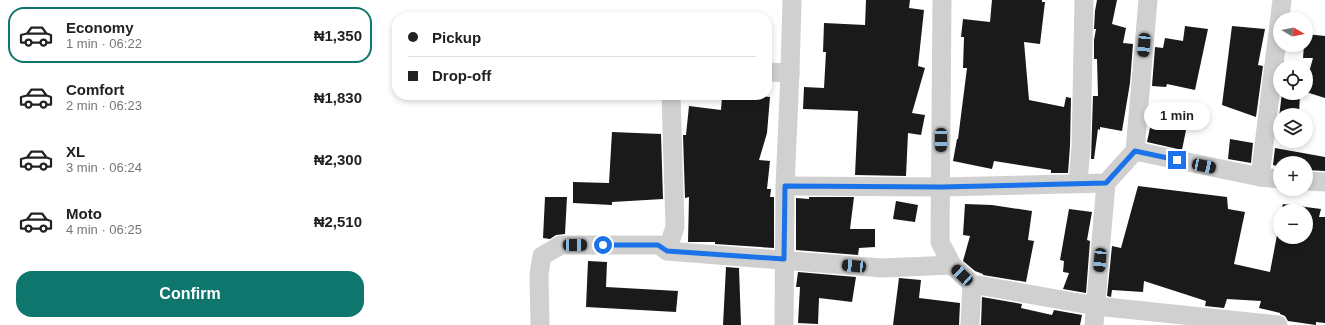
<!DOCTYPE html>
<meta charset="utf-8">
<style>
body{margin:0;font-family:Arial,sans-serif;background:#f6f6f6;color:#222;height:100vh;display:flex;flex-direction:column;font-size:15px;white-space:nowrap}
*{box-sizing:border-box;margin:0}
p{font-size:13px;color:#767676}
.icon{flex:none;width:22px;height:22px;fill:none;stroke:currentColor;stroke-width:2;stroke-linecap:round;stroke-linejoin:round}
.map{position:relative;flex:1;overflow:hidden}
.drawer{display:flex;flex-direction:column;background:#fff;width:380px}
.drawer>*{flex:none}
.top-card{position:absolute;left:12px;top:12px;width:380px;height:88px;border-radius:16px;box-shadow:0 2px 6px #0003;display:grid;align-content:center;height:88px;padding:0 16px;background:#fff}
.needle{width:26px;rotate:100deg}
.tools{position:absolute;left:893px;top:12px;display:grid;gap:8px}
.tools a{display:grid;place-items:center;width:40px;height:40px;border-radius:50%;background:#fff;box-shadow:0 2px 6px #0003;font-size:20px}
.end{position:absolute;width:18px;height:18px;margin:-9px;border:5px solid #1a73e8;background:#fff;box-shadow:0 0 0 2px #fff}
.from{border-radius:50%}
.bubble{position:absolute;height:28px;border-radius:14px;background:#fff;box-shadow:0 2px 6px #0003;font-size:13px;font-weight:800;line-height:28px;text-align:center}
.car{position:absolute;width:12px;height:24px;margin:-12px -6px;border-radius:5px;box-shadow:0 0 3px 1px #0007;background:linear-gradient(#222 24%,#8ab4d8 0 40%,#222 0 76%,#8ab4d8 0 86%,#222 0)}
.top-card b{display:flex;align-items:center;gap:14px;height:38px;font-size:15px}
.top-card b+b{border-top:1px solid #e0e0e0}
.top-card i{width:10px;height:10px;background:#222}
ul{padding:7px 0 0;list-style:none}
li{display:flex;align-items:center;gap:12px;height:56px;margin:0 8px 6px;padding:0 8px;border:2px solid transparent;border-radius:16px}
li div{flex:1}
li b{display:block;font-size:15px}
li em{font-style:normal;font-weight:800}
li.selected{border-color:#0f766e}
li>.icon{width:36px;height:36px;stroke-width:1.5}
.action{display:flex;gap:8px;margin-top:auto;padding:8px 16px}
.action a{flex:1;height:46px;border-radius:16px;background:#0f766e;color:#fff;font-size:16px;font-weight:800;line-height:46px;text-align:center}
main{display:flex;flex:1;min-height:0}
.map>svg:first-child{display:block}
.building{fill:#1a1a1a}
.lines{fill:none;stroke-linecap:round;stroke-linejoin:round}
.minor{stroke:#d0d0d0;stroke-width:19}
.route{stroke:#1a73e8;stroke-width:5}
</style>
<main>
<section class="drawer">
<ul>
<li class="selected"><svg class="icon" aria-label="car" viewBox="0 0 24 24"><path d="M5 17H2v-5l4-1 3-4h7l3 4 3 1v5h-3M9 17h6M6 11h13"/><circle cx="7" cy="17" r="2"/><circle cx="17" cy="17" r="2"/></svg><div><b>Economy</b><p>1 min · 06:22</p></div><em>₦1,350</em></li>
<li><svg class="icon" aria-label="car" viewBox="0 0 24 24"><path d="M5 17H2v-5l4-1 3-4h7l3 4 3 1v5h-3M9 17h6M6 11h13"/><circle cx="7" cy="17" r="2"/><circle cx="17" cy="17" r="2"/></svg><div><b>Comfort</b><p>2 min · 06:23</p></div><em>₦1,830</em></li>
<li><svg class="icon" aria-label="car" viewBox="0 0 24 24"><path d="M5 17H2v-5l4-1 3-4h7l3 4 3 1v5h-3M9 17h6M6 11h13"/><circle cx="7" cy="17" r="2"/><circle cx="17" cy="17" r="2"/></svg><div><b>XL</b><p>3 min · 06:24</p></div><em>₦2,300</em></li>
<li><svg class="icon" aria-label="car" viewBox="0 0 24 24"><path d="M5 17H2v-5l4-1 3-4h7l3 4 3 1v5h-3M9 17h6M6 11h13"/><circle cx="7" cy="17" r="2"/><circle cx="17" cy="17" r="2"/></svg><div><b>Moto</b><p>4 min · 06:25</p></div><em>₦2,510</em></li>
</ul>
<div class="action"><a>Confirm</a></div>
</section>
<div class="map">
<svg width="945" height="325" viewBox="0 0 945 325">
<rect width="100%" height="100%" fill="#fff"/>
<g class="building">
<path d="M486,0H530L529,8L544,10L538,66L545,68L532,113L545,115L541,135L528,133L526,176L475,175L478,111L423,109L424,87L444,88L446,52H443L444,23L485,25Z"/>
<path d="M612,0H662V2H665L660,44L644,42L649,100L684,107L686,97L691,98L690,146L688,173H671V170L614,161L612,169L573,161L577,139H578L587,68H583L584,37H581L583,19L610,22Z"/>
<path d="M717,0H737L732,24L746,28L743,43L753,44L750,83L742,131L720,127V130L718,129L714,159H711L713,96H718L717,59H714V40L716,29H714L715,11Z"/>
<path d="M805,26L828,29L815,90L787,84L786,87L772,86L775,47L783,48L785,38L803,41Z"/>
<path d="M852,26L885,29L878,65L883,66L876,117L842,105Z"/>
<path d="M926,34L945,36V98L926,92V83L933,58H923L924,45H926Z"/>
<path d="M902,93H920L919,115H900V126L898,125Z"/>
<path d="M369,95L390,97L387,133L379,160L390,161L387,189H391L390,197H394V248L335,244V242H308L309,197L305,198L303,135H306L309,106L341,110L342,97L368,99Z"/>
<path d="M771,123L806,130L802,150L767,142Z"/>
<path d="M232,132L281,134L283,199L232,202V205L193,203V182L229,183Z"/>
<path d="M850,139L873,143L871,163L848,159Z"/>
<path d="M895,148L945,157V171L926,170V163H900V167L893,165Z"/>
<path d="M758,186L847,197L848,209L865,212L854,264L890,272L900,219V237H926V211H901L903,204L941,209L939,217H945V323L936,322V325L908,321L905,316L900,314V313L879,308L881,301L847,299L844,308L825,306L826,301L764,281L763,292L732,290L731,297L727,296L732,246L741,248Z"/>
<path d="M165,197H187L185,234L176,235L170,239L163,238Z"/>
<path d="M429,197H474L470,229H495V247L479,248L478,255L416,250V198L429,199Z"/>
<path d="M516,201L538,205L535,222L513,219Z"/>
<path d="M585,204L612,205L652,211L648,240L654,241L646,282L603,275V274L595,271L583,261L590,236L583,235Z"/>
<path d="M689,209L712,212L707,240L710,241L706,293L683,289L689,273L683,272L684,261L680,260Z"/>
<path d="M208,261L227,262L226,287L298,291L296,312L206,307Z"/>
<path d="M346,267L359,268L361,325H343Z"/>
<path d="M418,272L476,277L472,302L439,298L438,324L418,323L420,287H416Z"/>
<path d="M519,278L541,280L539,298L580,303L579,325H513Z"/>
<path d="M602,297L642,304L641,308L672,315L674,310L702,315L700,325H601Z"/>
</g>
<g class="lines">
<g class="minor">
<path d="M562,0L560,242L572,265L592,284L716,306L898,325"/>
<path d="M387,72L410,73"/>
<path d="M755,151L880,177L900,179"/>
<path d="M880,177L902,0"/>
<path d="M926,181L945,182"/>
<path d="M698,183L701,147L704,0"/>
<path d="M405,186L561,187L726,183L755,151L768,0"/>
<path d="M287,251L295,227L291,95"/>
<path d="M160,325L159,274L162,256L181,245H279L287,251L502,268L572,265"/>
<path d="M404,325L405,186L410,73L412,0"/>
<path d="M590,325L592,284"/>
<path d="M714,325L726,183"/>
</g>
</g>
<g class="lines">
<path class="route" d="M223,245H278L287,251L404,259L405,186L561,187L726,183L755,151L797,160"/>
</g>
</svg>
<div class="tools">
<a><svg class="needle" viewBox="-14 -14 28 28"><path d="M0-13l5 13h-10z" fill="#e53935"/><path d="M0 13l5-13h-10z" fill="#767676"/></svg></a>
<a><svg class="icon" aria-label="locate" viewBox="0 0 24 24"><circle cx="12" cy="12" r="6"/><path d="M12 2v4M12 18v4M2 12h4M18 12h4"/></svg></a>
<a><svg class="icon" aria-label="layers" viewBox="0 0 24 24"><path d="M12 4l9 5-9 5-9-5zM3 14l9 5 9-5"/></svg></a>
<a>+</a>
<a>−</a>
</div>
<i class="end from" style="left:223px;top:245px"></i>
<i class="end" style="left:797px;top:160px"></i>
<div class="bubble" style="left:764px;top:102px;width:66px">1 min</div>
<i class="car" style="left:764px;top:45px;rotate:185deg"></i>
<i class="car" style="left:561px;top:140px;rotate:180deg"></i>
<i class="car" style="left:824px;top:166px;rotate:102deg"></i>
<i class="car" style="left:195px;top:245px;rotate:90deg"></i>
<i class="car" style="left:720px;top:260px;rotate:185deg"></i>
<i class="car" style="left:474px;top:266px;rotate:275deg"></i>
<i class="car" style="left:582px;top:275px;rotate:313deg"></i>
<div class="top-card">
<b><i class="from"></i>Pickup</b>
<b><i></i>Drop-off</b>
</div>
</div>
</main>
